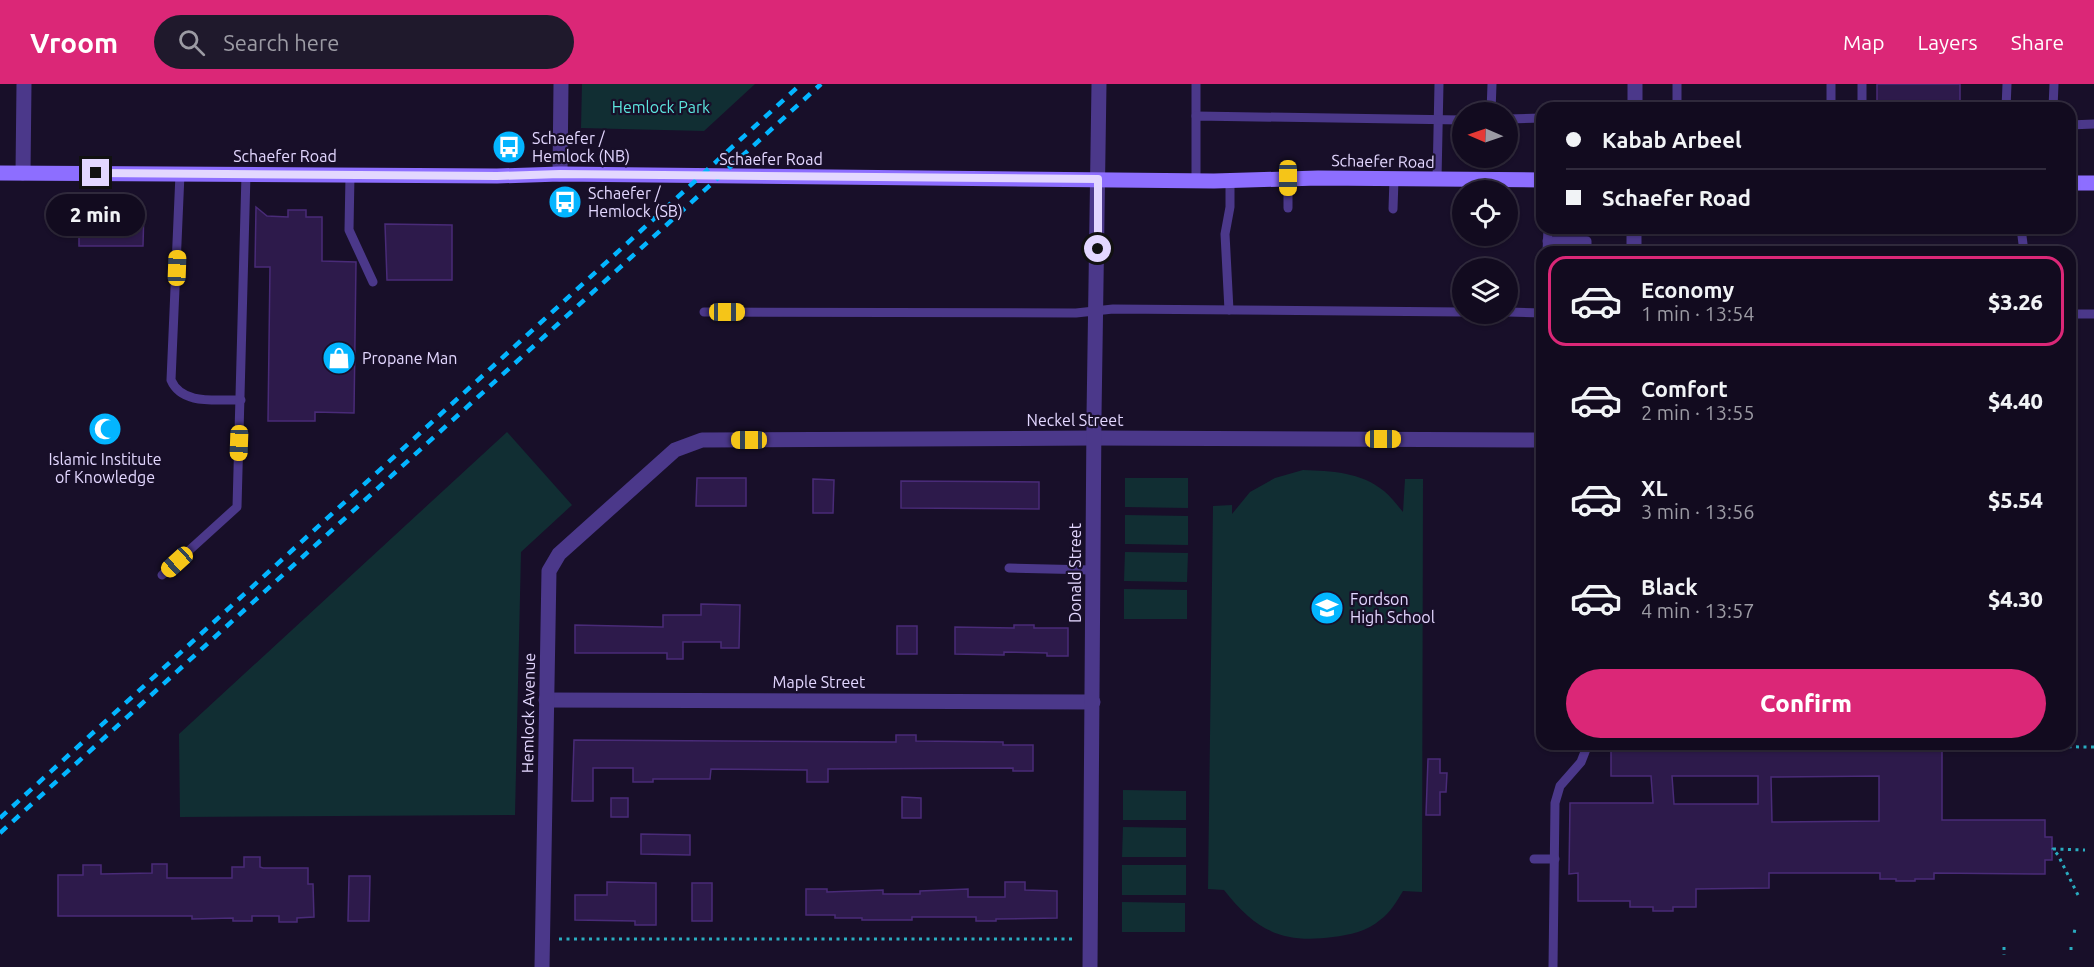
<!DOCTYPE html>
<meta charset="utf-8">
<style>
body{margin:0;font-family:Ubuntu,sans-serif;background:#1f192c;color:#f1f3f6;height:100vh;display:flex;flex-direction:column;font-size:22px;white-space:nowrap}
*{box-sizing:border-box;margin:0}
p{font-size:20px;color:#9c9ba4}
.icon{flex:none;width:33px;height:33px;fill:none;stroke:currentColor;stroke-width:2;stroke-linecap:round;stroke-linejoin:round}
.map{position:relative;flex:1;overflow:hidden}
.side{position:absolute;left:1536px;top:162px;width:540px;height:504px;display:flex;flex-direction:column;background:#120b1f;border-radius:18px;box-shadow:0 2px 4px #0004,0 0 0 2px #312b3d}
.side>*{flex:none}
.top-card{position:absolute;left:1536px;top:18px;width:540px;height:132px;border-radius:18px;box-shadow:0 2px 4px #0004,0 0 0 2px #312b3d;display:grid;align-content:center;height:132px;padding:0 30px;background:#120b1f}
.needle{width:39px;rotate:272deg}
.controls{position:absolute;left:1452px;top:18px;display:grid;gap:12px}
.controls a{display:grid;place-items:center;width:66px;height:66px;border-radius:50%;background:#120b1f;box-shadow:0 2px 4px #0004,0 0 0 2px #312b3d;font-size:30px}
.end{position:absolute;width:27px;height:27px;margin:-14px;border:8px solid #e3d7ff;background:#111;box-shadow:0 0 0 3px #111}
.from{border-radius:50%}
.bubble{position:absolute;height:42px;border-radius:21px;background:#120b1f;box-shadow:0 2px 4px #0004,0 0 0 2px #312b3d;font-size:20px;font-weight:800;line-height:42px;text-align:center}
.car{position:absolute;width:18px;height:36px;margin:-18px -9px;border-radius:8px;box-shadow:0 0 4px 2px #0007;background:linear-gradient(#f5c518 24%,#345 0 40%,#f5c518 0 76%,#345 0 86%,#f5c518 0)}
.top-card b{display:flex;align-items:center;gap:21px;height:57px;font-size:22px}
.top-card b+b{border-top:2px solid #312b3d}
.top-card i{width:15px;height:15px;background:#f1f3f6}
ul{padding:10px 0 0;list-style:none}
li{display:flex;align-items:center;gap:18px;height:90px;margin:0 12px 9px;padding:0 18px;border:3px solid transparent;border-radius:18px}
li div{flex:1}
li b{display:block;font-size:22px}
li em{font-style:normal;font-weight:800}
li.on{border-color:#db2777}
li>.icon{width:54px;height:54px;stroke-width:1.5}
.action{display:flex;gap:12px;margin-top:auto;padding:12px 30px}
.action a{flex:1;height:69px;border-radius:36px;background:#db2777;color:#fff;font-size:24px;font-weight:800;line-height:69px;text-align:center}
header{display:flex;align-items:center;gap:36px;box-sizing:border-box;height:84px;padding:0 30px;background:#db2777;color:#fff}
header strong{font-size:28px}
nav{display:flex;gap:33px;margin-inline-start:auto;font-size:21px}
.search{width:420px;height:54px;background:#1f192c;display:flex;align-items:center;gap:15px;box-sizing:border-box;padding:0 21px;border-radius:33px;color:#9c9ba4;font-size:22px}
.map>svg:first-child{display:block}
.green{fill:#112e33}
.building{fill:#2d1a4b;stroke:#492b78;stroke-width:1.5;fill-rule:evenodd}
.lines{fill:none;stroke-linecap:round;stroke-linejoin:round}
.path{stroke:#2aacc0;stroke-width:3;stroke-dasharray:3 4.5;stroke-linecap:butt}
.lane{stroke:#4b388a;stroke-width:9}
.street{stroke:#4b388a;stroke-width:15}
.secondary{stroke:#8d6eff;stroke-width:15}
.rail{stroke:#03b5ff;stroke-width:4.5;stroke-dasharray:9 8;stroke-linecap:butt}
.route{stroke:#e3d7ff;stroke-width:8}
.labels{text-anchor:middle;stroke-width:4.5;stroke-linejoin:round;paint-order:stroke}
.park-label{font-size:16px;fill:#5ce6de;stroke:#180f29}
.poi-label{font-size:16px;fill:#e3d7ff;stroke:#180f29;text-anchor:start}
.street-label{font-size:16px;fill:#e3d7ff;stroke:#180f29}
</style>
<header>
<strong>Vroom</strong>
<div class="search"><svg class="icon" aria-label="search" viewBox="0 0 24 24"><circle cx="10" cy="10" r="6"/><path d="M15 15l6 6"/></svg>Search here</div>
<nav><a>Map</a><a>Layers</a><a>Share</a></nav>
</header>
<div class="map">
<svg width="2094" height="883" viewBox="0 0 2094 883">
<rect width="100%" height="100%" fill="#180f29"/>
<g class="green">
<path d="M582,0H755L704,47L581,44Z"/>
<path d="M507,348L572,421L521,468L515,731L180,733L179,650Z"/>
<path d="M1303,386C1331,387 1361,388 1384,407C1391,413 1397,421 1403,428L1405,395H1423L1422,808L1403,807C1397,817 1390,829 1380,836C1368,847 1349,851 1333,853C1282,860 1255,846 1224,806L1208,805L1213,422L1232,421V430L1250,408L1275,394Z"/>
<path d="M1125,394H1188V424L1125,423Z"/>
<path d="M1125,431L1188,432V461L1125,460Z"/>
<path d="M1125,468L1188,469L1187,498L1124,497Z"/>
<path d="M1124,505L1187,506V535H1124Z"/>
<path d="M1123,706L1186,707V736H1123Z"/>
<path d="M1123,743L1186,744V773H1122Z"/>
<rect x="1122" y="781" width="64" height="30"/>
<path d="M1122,818L1185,819V848H1122Z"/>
</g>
<g class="building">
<rect x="1877" y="0" width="83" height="24"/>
<path d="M79,122L144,124L143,162H79Z"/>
<path d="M256,123L267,132L288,133V126H306V133H322V177L356,178L354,329L315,328V337H268L270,183H255Z"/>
<path d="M385,140L452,141V196H387Z"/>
<path d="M697,394H746V422H696Z"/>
<path d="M813,395L834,396L833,429H813Z"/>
<path d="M901,397L1039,398V425L901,424Z"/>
<path d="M701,520L740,521L739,564H721V558H683V575H667V569H575V541L663,543V531H701Z"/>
<path d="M1014,541H1034V544H1068V572H1047V569L1004,568V571L955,570V543L1014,544Z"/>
<rect x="897" y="542" width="20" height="28"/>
<path d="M896,651H916V657L1003,658V661H1033V687H1013V684L828,685V698H807V686L711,685L710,695H653V698H633V684H593V717H572L574,656L896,658Z"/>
<path d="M1611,660H1942V736H2045V753H2052V776H2045V790L1934,789V795H1915V797H1896V795H1880V789H1769V804L1696,805V823H1673V827H1653V823H1630V817H1578V789L1569,790L1570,719H1653L1651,692H1611ZM1672,692H1758V720H1674ZM1879,692V737L1772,738L1771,693Z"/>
<path d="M1428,675H1440V689H1447L1446,708H1440V731H1426Z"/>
<path d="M902,713L921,714V734H902Z"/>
<rect x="611" y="714" width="17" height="19"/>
<path d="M641,750L690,751V771L641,770Z"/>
<path d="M244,773H260V783L263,784H308V800H313L314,833L297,834V838H279V832H252V837H233V834L192,835V832H58V791H83V781H101V790L152,789V780H167V794H232V783H244Z"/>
<path d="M349,792H370L369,837H348Z"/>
<path d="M607,798L656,799V841H635V837L575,836V811H607Z"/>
<path d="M1005,798H1025V806L1057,807V834L996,835V837H976V833H912V836H862V834H835V831H806V805H827V808L883,806V810H920V807L968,805V813H1005Z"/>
<rect x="692" y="799" width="20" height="38"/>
</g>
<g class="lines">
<g class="path">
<path d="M1956,662L2094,663"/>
<path d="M2078,811L2058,771L2053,765L2085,766"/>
<path d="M2073,847L2079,848"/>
<path d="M559,855H1074"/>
<path d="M2004,863V871"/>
<path d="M2071,863V868"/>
</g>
<g class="lane">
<path d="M1677,24V0"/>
<path d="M1831,24V0"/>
<path d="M1862,24V0"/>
<path d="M2006,24L2007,0"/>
<path d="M2053,24L2054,0"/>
<path d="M1491,28L1492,0"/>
<path d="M1196,32V0"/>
<path d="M1508,35L1542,34"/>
<path d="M2070,41L2094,40"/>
<path d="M180,90L171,296C182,322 218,315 241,316"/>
<path d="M350,91L349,146L373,198"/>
<path d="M1437,95L1439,0"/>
<path d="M1196,96V32L1462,36"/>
<path d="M1288,124V94"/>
<path d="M1393,125L1394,95"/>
<path d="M2021,144L2024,168"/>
<path d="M1547,157H1587V168"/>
<path d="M1547,168L1548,144"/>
<path d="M1229,226L1225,150L1230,123V96"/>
<path d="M704,228L1076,229L1113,225L1462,228"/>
<path d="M1508,228L1542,229"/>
<path d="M2070,230H2094"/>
<path d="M1009,484L1093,486"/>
<path d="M162,491L237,423L246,90"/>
<path d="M1534,775H1555"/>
<path d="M1553,883L1555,719L1560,702L1581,678L1588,660"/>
</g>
<g class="street">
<path d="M1635,24V0"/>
<path d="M23,89L24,0"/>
<path d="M560,90L561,0"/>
<path d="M1634,168V144"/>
<path d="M546,616L1093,618"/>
<path d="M542,883L549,487L559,470L675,366L702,356L1094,354L1542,356"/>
<path d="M1090,883L1094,332L1099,0"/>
</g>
<g class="secondary">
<path d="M0,89L497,92L560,90L1214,97L1318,94L1542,96"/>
<path d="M2070,99H2094"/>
</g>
<g class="rail">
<path d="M0,734L801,0"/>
<path d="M0,749L821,0"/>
</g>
</g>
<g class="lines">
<path class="route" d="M96,89L497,92L560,90L1098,95V165"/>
</g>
<defs>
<symbol id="bus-disc" viewBox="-11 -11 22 22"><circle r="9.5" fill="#03b5ff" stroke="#180f29"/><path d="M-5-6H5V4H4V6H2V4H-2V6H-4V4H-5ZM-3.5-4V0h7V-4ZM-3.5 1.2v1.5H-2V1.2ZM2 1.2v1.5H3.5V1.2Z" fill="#fff"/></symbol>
<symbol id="shop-disc" viewBox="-11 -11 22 22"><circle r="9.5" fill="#03b5ff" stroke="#180f29"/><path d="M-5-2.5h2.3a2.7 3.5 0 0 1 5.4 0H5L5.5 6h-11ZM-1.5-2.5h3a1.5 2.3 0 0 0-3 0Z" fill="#fff"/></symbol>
<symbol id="mosque-disc" viewBox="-11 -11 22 22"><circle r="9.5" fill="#03b5ff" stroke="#180f29"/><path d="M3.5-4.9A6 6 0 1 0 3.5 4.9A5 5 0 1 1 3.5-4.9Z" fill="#fff"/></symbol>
<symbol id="school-disc" viewBox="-11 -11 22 22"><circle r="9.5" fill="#03b5ff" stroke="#180f29"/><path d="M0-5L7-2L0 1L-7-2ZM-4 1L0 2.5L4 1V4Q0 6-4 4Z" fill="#fff"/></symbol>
</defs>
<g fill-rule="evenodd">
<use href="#bus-disc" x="490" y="44" width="38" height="38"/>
<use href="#bus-disc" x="546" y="99" width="38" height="38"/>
<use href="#shop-disc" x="320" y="255" width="38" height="38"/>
<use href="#mosque-disc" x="86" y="326" width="38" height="38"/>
<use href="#school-disc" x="1308" y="505" width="38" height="38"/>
</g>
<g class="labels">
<g class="park-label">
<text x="661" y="29">Hemlock Park</text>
</g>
<g class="poi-label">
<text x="532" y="60">Schaefer /<tspan x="532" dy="18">Hemlock (NB)</tspan></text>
<text x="588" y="115">Schaefer /<tspan x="588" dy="18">Hemlock (SB)</tspan></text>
<text x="362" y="280">Propane Man</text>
<text x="105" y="381" text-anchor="middle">Islamic Institute<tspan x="105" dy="18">of Knowledge</tspan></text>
<text x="1350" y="521">Fordson<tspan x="1350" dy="18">High School</tspan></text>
</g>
<g class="street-label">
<text x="285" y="78">Schaefer Road</text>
<text x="771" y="81">Schaefer Road</text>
<text transform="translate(1383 77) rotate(1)" y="6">Schaefer Road</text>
<text x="1075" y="342">Neckel Street</text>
<text transform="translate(1075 489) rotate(-90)" y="6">Donald Street</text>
<text x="819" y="604">Maple Street</text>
<text transform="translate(528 629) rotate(-89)" y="6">Hemlock Avenue</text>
</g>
</g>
</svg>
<div class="controls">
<a><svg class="needle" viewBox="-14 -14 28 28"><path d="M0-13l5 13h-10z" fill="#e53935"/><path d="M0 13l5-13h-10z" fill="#9c9ba4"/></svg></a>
<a><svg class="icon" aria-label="locate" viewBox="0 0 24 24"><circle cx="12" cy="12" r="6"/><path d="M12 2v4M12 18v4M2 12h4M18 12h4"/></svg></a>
<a><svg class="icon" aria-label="layers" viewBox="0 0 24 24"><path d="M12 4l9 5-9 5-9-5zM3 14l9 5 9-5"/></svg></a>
</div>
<i class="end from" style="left:1098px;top:165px"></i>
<i class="end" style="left:96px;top:89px"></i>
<div class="bubble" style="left:46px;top:110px;width:99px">2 min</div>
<i class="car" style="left:1288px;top:94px;rotate:180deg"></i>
<i class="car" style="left:177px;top:184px;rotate:2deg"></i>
<i class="car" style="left:727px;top:228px;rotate:90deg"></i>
<i class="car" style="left:1383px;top:355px;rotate:90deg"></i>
<i class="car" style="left:749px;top:356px;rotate:270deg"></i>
<i class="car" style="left:239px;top:359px;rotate:182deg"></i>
<i class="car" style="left:177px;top:478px;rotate:228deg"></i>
<div class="top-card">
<b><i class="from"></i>Kabab Arbeel</b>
<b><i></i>Schaefer Road</b>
</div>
<section class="side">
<ul>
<li class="on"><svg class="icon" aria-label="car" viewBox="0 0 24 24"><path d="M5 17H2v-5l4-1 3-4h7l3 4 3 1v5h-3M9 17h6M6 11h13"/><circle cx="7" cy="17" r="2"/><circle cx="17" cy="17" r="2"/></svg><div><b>Economy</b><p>1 min · 13:54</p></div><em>$3.26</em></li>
<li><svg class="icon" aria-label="car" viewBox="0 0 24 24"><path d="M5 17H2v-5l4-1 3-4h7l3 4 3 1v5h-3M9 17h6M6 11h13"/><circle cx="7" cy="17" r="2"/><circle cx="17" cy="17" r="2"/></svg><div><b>Comfort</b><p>2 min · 13:55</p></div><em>$4.40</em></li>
<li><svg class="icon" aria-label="car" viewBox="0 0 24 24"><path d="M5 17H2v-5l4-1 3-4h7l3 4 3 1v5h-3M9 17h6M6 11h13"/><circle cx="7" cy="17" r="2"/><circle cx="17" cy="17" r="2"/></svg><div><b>XL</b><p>3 min · 13:56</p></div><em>$5.54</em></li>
<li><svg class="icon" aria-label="car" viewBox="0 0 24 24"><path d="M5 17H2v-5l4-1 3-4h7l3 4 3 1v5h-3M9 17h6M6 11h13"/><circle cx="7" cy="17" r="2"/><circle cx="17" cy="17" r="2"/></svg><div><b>Black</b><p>4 min · 13:57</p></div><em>$4.30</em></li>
</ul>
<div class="action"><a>Confirm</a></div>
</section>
</div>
